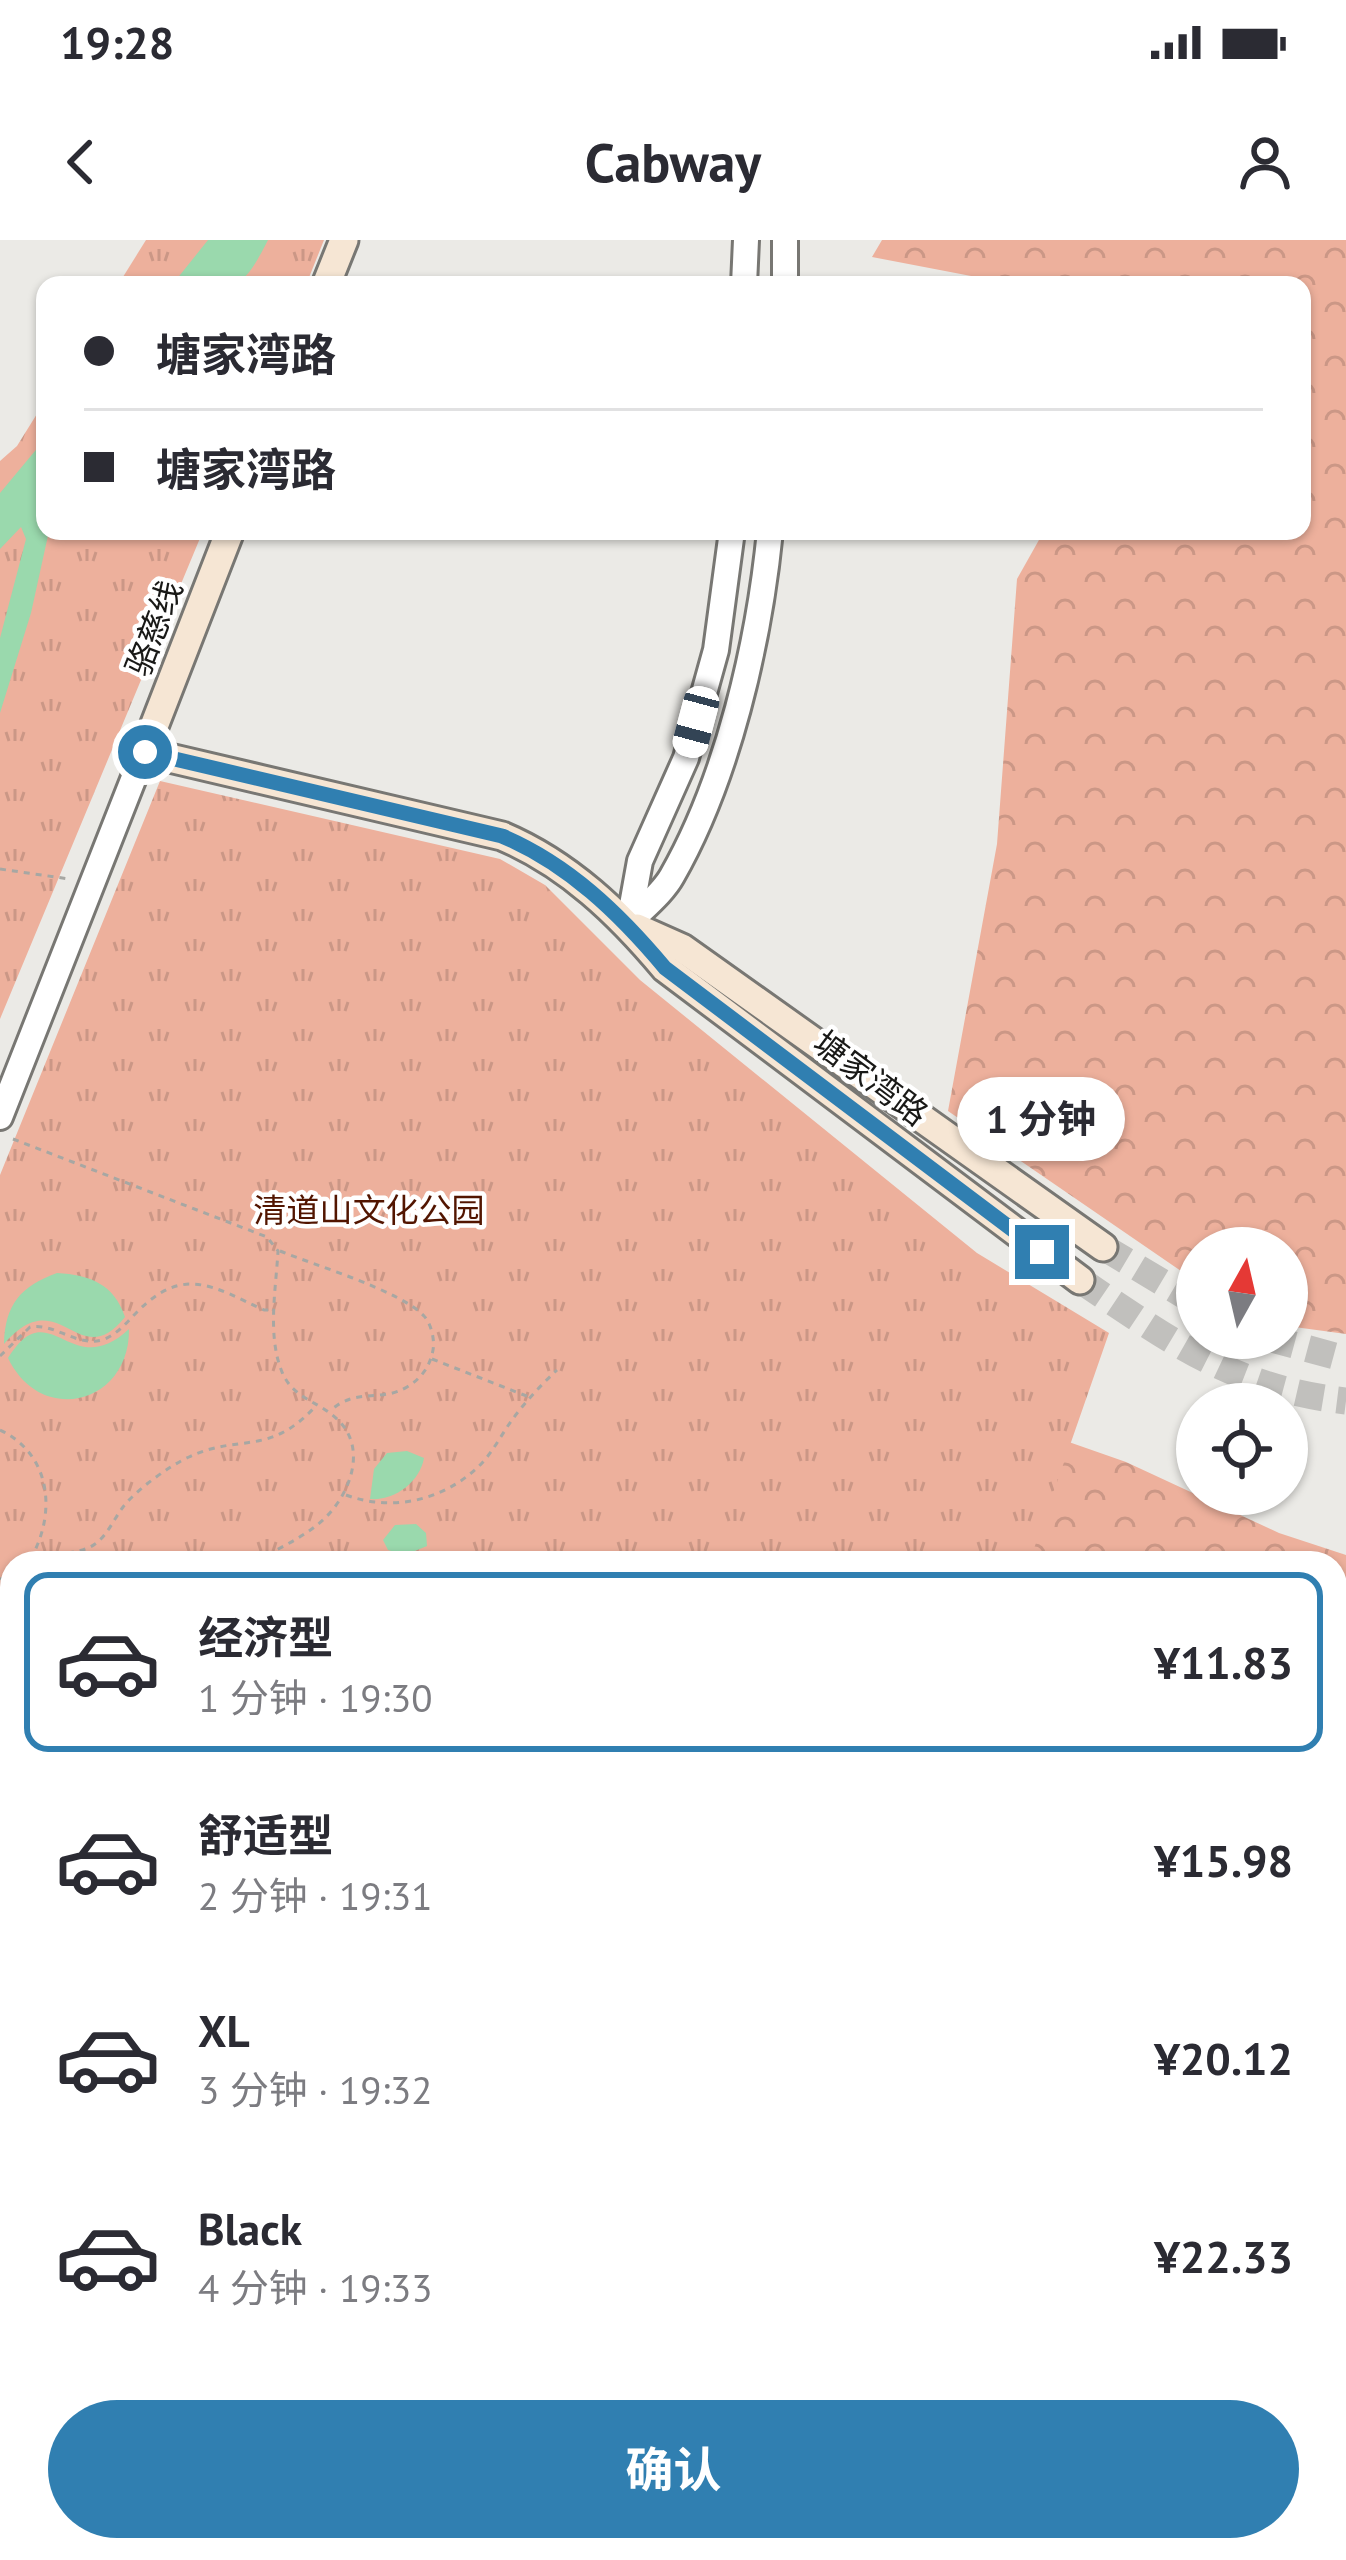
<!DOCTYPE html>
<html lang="zh">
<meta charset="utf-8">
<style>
body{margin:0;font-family:"PT Sans","Noto Sans SC",sans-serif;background:#f2f2f3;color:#2b2b33;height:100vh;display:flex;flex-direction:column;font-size:45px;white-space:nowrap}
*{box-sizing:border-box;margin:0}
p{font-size:39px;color:#7c7c81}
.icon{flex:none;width:66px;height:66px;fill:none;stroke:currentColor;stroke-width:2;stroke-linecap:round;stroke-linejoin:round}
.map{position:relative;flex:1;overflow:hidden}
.drawer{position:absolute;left:0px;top:1311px;width:1347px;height:1011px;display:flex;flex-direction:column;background:#fff;border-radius:36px 36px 0 0;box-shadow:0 3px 9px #0004}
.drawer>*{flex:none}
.banner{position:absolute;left:36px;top:36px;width:1275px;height:264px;border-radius:24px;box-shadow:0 3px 9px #0004;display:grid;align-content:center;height:264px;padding:0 48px;background:#fff}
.needle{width:78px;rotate:8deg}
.fabs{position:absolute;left:1176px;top:987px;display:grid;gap:24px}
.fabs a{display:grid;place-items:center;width:132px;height:132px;border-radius:50%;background:#fff;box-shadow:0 3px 9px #0004;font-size:60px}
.end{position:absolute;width:54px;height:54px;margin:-27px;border:15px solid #307fb1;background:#fff;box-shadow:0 0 0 6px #fff}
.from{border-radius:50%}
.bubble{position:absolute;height:84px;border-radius:42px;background:#fff;box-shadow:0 3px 9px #0004;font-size:39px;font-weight:700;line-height:84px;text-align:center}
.car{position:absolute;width:36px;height:72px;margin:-36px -18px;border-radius:15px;box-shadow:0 0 9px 3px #0007;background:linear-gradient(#fff 24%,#345 0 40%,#fff 0 76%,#345 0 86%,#fff 0)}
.banner b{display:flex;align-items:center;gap:42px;height:114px;font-size:45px}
.banner b+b{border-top:3px solid #e1e1e2}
.banner i{width:30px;height:30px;background:#2b2b33}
ul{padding:21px 0 0;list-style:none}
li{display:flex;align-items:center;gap:36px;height:180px;margin:0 24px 18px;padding:0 24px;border:6px solid transparent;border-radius:24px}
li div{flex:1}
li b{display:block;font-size:45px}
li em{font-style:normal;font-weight:700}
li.on{border-color:#307fb1}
li>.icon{width:108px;height:108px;stroke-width:1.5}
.button{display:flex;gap:24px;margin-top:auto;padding:24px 48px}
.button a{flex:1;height:138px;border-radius:72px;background:#307fb1;color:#fff;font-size:48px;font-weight:700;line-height:138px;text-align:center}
.status{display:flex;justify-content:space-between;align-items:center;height:84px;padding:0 60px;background:#fff;direction:ltr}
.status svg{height:33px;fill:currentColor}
header{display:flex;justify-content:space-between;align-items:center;height:156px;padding:0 48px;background:#fff;font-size:54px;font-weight:700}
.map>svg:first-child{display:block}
.forest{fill:url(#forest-crowns)}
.park{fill:url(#park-tufts)}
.water{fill:#9ad9ad}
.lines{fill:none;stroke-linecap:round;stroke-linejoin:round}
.secondary-tunnel{stroke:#c1c0bd;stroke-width:27;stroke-dasharray:27 14;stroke-linecap:butt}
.tertiary-casing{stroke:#787773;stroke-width:30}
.secondary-casing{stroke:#787773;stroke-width:33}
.path{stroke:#a7a7a3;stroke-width:3;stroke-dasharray:6 6;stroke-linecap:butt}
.tertiary{stroke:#fff;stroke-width:24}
.secondary{stroke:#f6e6d4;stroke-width:27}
.route{stroke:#307fb1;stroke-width:15}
.labels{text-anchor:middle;stroke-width:9;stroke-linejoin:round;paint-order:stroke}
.street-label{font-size:33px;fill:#191917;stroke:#fff}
.park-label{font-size:33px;fill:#521500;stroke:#fff}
</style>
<div class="status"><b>19:28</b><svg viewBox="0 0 49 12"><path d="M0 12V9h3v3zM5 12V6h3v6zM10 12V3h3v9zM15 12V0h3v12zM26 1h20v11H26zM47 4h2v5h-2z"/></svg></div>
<header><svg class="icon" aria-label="back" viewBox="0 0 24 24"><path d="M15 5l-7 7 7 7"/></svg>Cabway<svg class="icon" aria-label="person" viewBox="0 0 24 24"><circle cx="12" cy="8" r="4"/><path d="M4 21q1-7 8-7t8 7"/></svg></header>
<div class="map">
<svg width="1346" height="2320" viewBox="0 0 1346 2320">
<defs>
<pattern id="forest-crowns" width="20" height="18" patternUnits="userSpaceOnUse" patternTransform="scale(3)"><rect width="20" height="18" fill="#edb09c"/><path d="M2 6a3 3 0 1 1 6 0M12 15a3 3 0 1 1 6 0" fill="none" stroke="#cb9786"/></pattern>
<pattern id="park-tufts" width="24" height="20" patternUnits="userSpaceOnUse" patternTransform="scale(3)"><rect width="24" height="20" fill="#edb09c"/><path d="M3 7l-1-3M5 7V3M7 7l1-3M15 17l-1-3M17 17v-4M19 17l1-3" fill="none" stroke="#cb9786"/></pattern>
</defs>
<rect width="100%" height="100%" fill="#ebeae6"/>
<g class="forest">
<path d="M882,0H1346V1094L1287,1086V1008H1197V1042L948,871L997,604L1017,339L1044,291H1302V45H1018L872,17Z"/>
<path d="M1000,1178L1126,1222L1279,1293L1346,1315V2320H1314L1324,2310H1335V1323H443Z"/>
</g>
<g class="park">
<path d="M146,0H324L306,45H118Z"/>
<path d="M45,161V291H203L0,779V221L17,206Z"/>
<path d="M160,541L500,619L545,645L640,740L977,1013L1109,1093L1029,1323H12V2310H684L680,2320H0V935Z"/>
</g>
<g class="water">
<path d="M208,0H268C238,59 235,45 172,45Z"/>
<path d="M45,199V291H49L31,373L0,473V398L26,299L21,287L0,309V253Z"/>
<path d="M57,1033C90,1035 114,1044 125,1077C78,1136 60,1039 4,1104C5,1064 21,1046 57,1033Z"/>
<path d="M129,1089C130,1164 41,1187 8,1118C50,1050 70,1144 129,1089Z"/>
<path d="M407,1211L424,1218C420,1242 394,1261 370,1259L374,1229L387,1213Z"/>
<path d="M416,1284L426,1293L427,1306L405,1315L388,1310L383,1300L395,1285Z"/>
</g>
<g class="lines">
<g class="secondary-tunnel">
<path d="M1103,1007L1197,1063"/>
<path d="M1080,1040C1172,1102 1233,1148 1346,1161"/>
<path d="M1268,1098L1346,1119"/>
</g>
<defs>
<g id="tertiary">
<path d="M785,0V45"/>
<path d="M744,45L746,0"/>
<path d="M629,682L640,621L686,518L716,410L732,291"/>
<path d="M628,684C642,669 662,654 672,636C728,538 759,403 770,291"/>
<path d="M0,877L144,512"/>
</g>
<g id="secondary">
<path d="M326,45L344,0"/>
<path d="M230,291L144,512L502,596C568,624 619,673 665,728L1080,1040"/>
<path d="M637,688L682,708L1103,1007"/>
</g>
</defs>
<use href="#tertiary" class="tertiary-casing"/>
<use href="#secondary" class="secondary-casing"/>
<g class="path">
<path d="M0,629L69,639"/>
<path d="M13,899L267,997L278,1011C276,1049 267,1095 282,1132C293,1159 319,1161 338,1180C370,1211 347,1262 317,1285C297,1301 273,1311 252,1323"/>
<path d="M280,1011C314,1025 401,1051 424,1076C431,1083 435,1100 433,1110C430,1126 422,1138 407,1147C380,1163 356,1147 330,1171"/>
<path d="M0,1116L30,1087C56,1083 76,1107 102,1100C117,1095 127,1082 138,1071C184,1025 214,1047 264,1070H272"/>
<path d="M432,1119L529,1157"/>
<path d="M0,1190C53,1215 57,1277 28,1323"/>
<path d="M346,1255C392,1272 442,1261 478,1227C492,1214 501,1195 512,1180C525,1162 541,1145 557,1130"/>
<path d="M32,1317C51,1314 80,1315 95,1304C107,1296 114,1279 123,1267C136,1250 169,1226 189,1217C240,1193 267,1217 314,1168"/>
<path d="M0,1338L12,1346"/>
<path d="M0,1518L12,1512"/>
</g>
<use href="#tertiary" class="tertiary"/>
<use href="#secondary" class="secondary"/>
</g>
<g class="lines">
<path class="route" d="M145,512L502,596C568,624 619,673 665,728L1042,1012"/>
</g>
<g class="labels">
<g class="street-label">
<text transform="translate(154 388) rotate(-69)" y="12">骆慈线</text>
<text transform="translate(871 838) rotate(37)" y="12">塘家湾路</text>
</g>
<g class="park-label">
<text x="369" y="982">清道山文化公园</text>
</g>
</g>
</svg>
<div class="fabs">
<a><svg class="needle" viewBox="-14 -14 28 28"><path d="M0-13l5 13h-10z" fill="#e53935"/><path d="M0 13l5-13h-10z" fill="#7c7c81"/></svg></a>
<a><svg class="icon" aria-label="locate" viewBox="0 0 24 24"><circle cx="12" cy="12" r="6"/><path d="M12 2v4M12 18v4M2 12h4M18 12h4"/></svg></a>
</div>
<i class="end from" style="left:145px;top:512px"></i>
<i class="end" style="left:1042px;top:1012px"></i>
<div class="bubble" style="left:957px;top:837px;width:168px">1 分钟</div>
<i class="car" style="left:696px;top:482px;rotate:195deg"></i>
<div class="banner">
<b><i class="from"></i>塘家湾路</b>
<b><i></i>塘家湾路</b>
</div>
<section class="drawer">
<ul>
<li class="on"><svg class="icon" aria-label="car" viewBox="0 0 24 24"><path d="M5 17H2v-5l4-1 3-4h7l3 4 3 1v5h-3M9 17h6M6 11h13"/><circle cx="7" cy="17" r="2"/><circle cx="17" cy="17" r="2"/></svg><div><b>经济型</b><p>1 分钟 · 19:30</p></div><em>¥11.83</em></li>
<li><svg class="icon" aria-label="car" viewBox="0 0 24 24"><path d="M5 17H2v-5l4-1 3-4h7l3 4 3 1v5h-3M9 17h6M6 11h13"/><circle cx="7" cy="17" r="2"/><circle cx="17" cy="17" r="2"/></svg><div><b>舒适型</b><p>2 分钟 · 19:31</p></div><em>¥15.98</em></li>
<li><svg class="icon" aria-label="car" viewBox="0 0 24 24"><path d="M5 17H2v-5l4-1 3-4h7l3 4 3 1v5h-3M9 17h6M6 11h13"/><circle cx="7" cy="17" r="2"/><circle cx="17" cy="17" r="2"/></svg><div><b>XL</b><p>3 分钟 · 19:32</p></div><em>¥20.12</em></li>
<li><svg class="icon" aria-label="car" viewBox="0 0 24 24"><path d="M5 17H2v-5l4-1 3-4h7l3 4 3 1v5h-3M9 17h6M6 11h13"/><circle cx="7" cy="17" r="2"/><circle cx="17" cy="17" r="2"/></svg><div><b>Black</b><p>4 分钟 · 19:33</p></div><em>¥22.33</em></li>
</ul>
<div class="button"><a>确认</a></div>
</section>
</div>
